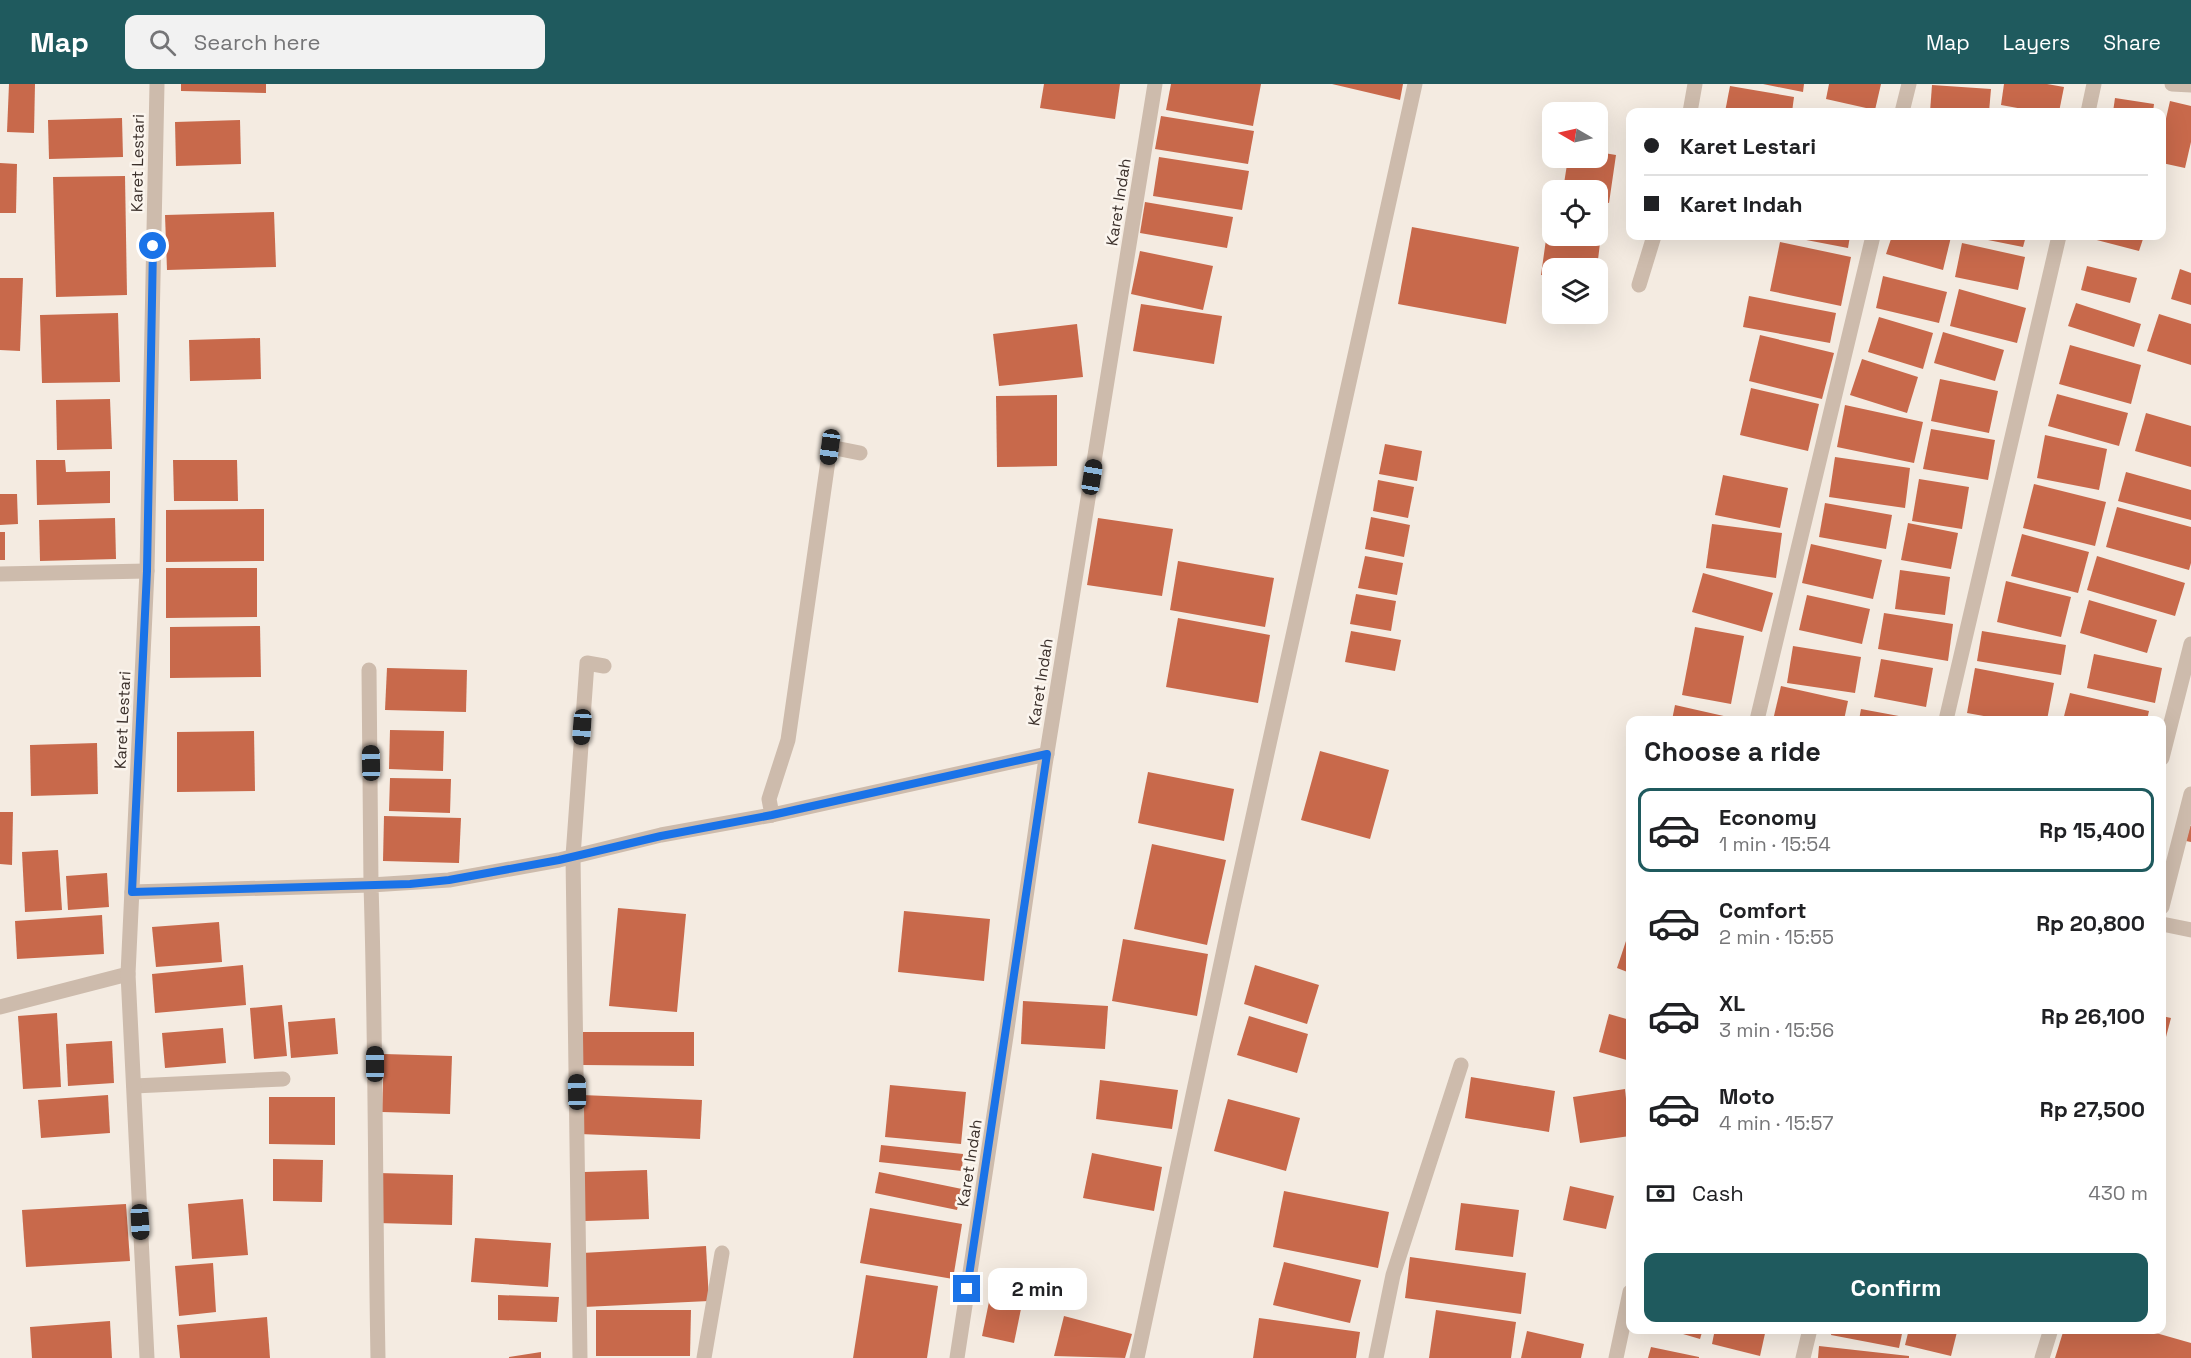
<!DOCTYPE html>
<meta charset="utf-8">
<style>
body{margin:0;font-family:"Space Grotesk",sans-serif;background:#f2f2f2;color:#202124;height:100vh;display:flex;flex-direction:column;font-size:22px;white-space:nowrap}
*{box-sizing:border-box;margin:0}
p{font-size:20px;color:#757577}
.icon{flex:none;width:33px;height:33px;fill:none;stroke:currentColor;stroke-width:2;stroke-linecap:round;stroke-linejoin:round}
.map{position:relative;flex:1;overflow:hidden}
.sheet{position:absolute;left:1626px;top:632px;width:540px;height:618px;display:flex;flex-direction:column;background:#fff;border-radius:12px;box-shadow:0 6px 24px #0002}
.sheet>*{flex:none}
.guide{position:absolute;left:1626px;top:24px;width:540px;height:132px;border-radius:12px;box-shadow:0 6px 24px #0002;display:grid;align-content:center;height:132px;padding:0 18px;background:#fff}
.needle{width:39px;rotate:279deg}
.fabs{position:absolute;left:1542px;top:18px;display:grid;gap:12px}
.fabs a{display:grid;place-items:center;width:66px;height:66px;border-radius:12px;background:#fff;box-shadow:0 6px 24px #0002;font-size:30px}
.end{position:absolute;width:27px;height:27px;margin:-14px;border:8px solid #1a73e8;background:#fff;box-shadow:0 0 0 3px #fff}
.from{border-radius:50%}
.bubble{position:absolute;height:42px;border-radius:12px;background:#fff;box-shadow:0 6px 24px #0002;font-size:20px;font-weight:700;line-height:42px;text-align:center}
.car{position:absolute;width:18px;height:36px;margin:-18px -9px;border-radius:8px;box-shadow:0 0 4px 2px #0007;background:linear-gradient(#222 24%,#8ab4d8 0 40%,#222 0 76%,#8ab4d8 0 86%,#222 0)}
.guide b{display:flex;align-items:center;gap:21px;height:57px;font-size:22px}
.guide b+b{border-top:2px solid #e0e0e0}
.guide i{width:15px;height:15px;background:#202124}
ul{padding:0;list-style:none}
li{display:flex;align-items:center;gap:18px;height:84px;margin:0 12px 9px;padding:0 6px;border:3px solid transparent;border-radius:12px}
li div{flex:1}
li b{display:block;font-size:22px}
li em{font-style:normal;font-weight:700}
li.on{border-color:#1f5a5e}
li>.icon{width:54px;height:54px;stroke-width:1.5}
h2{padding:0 18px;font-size:27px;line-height:72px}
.pay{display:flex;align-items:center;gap:15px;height:66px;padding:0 18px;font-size:22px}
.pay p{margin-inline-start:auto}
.action{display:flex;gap:12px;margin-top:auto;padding:12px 18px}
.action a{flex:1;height:69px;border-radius:12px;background:#1f5a5e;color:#fff;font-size:24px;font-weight:700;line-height:69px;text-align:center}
header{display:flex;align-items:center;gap:36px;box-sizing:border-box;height:84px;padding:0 30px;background:#1f5a5e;color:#fff}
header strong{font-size:28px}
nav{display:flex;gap:33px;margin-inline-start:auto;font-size:21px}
.search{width:420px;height:54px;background:#f2f2f2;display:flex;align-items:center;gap:15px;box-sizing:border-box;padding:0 21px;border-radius:12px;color:#757577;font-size:22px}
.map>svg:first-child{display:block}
.building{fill:#c8694b}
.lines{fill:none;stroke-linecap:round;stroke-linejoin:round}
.minor{stroke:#cdbbac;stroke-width:15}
.route{stroke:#1a73e8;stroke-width:8}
.labels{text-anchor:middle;stroke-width:5;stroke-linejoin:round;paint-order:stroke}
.street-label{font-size:16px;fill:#3b302b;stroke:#fbf5ee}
</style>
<header>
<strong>Map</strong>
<div class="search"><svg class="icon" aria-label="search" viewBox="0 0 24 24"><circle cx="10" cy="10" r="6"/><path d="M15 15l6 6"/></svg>Search here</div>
<nav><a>Map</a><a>Layers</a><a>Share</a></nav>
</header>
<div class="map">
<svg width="2191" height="1274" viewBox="0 0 2191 1274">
<rect width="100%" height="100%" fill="#f4ebe1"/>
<g class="building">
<path d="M9,0H35L34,49L7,48Z"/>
<path d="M181,0H266V9L181,7Z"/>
<path d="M1044,0H1120L1115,35L1040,24Z"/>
<path d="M1171,0H1261L1253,42L1166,26Z"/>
<path d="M1332,0H1403L1400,16Z"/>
<path d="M1763,0H1804L1803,8Z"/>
<path d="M1829,0H1881L1875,26L1826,15Z"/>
<path d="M2004,0H2047L2064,3L2059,28H2040L2001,21Z"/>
<path d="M1932,1L1991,5L1989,28H1930Z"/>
<path d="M1730,2L1794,13L1792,28H1725Z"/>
<path d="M2115,14L2154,20L2153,28H2113Z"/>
<path d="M2170,17L2191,22V58L2185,84L2162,79V52Z"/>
<path d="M1825,24L1842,27V28H1824Z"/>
<path d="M1161,32L1254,47L1248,80L1155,65Z"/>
<path d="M122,34L123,73L49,75L48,36Z"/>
<path d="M240,36L241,80L176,82L175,38Z"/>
<path d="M1598,68L1616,71L1609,119L1598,117V106H1563L1568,74H1598Z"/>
<path d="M1159,73L1249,87L1242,126L1153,112Z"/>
<path d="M0,79L17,80L16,129H0Z"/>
<path d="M125,92L127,211L56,213L53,93Z"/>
<path d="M1145,118L1233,133L1227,164L1140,149Z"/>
<path d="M1550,127H1552V152H1598V133L1603,134L1597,184H1552V192L1541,191Z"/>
<path d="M274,128L276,183L167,186L165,131Z"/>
<path d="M1412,143L1519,163L1506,240L1398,220Z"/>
<path d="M1801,152H1850L1848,164L1801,155Z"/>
<path d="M1892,152H1944L1951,153L1943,186L1886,170Z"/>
<path d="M2090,152H2144L2139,167L2089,154Z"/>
<path d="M1973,153V152H2026L2023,163Z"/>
<path d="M1780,158L1851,173L1841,222L1770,207Z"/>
<path d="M1962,159L2025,173L2018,206L1955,193Z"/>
<path d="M1140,167L1213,182L1203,226L1131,210Z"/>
<path d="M2087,182L2137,194L2130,219L2081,206Z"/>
<path d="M2180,185L2191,189V221L2171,215Z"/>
<path d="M1883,192L1947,208L1939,239L1876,224Z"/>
<path d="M0,194H23L20,267L0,266Z"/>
<path d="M1959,205L2026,224L2017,259L1950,242Z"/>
<path d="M1749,212L1836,229L1830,259L1743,243Z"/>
<path d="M2076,219L2141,240L2134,263L2068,242Z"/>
<path d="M1141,220L1222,232L1214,280L1133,267Z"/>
<path d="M118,229L120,298L42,299L40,231Z"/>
<path d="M2159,230L2191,240V281L2147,267Z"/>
<path d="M1879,233L1933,249L1923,285L1868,268Z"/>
<path d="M1077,240L1083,293L999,302L993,250Z"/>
<path d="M1943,248L2004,266L1995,297L1934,279Z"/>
<path d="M1760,251L1834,269L1822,315L1749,297Z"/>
<path d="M260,254L261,295L190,297L189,256Z"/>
<path d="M2070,261L2141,281L2131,320L2059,300Z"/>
<path d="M1862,275L1918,293L1907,329L1850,311Z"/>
<path d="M1940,295L1998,307L1989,349L1931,337Z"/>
<path d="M1751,304L1819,320L1808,367L1740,351Z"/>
<path d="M2057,310L2128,329L2119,362L2048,342Z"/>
<path d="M1057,311V382L997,383L996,312Z"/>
<path d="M110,315L112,365L57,366L56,316Z"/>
<path d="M1845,321L1923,338L1914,379L1837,363Z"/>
<path d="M2146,329L2191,342V383L2135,367Z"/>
<path d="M1931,345L1995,356L1988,396L1923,385Z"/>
<path d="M2045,351L2107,365L2099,406L2037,394Z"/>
<path d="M1385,360L1422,367L1417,397L1379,390Z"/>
<path d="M1835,373L1910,384L1905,424L1829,413Z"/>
<path d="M36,376H65L66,388L110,387V419L37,421Z"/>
<path d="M173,376H237L238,417H174Z"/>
<path d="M2126,388L2191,406V436L2118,417Z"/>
<path d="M1723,391L1788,404L1780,444L1715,431Z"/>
<path d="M1919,395L1969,403L1962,445L1912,437Z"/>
<path d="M1378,396L1414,403L1408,434L1373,427Z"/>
<path d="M2034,400L2106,418L2095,462L2023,444Z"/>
<path d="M0,410H17L18,440L0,441Z"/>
<path d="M1825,419L1892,431L1886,465L1819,453Z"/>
<path d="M2117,423L2191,443V479L2189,486L2106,463Z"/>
<path d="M264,425V477L166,478V426Z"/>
<path d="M1371,433L1410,441L1404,473L1365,465Z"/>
<path d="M115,434L116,475L40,477L39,436Z"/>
<path d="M1098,434L1173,445L1162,512L1087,501Z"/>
<path d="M1908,439L1958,449L1951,485L1901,476Z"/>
<path d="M1712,440L1782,449L1776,494L1706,484Z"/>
<rect x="0" y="448" width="5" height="28"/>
<path d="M2022,450L2089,468L2078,509L2011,492Z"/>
<path d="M1811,460L1882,476L1873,515L1802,499Z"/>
<path d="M1365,472L1403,479L1397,511L1358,504Z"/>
<path d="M2097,472L2185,499L2175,532L2087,506Z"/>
<path d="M1178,477L1274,494L1265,543L1170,526Z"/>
<path d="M166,484H257V533L166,534Z"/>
<path d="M1900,486L1950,493L1945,531L1895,525Z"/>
<path d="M1703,489L1773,509L1762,548L1692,528Z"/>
<path d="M2006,497L2071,513L2061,553L1997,538Z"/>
<path d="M1356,510L1396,517L1391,547L1350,540Z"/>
<path d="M1807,511L1870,525L1862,560L1799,546Z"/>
<path d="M2089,516L2157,536L2147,569L2080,549Z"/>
<path d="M1884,529L1953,540L1948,577L1878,565Z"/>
<path d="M1178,534L1270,551L1258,619L1166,603Z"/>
<path d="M260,542L261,593L170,594V543Z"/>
<path d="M1695,543L1744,552L1731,620L1682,611Z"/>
<path d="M1351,547L1401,556L1395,587L1345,578Z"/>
<path d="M1982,547L2066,561L2061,591L1977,577Z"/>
<path d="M1793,562L1861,573L1855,609L1787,599Z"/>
<path d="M2094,570L2162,584L2155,619L2087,604Z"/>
<path d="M1881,575L1933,584L1926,623L1874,613Z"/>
<path d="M387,584L467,586L466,628L385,626Z"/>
<path d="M1975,584L2054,599L2047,636H2006L1967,629Z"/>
<path d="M1781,602L1848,617L1844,636H1773Z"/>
<path d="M2070,609L2149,627L2147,636H2063Z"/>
<path d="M1675,621L1737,635V636H1672Z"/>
<path d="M1861,625L1915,635V636H1859Z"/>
<path d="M390,646L444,647L443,687L389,685Z"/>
<path d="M254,647L255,707L177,708V648Z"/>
<path d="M97,659L98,710L31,712L30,661Z"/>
<path d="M1320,667L1389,686L1370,755L1301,736Z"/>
<path d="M1148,688L1234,705L1224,757L1138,739Z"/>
<path d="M390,694L451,695L450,729L389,727Z"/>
<path d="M0,728H13L12,781L0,780Z"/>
<path d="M384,732L461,734L459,779L383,777Z"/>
<path d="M2190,742H2191V758L2186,757Z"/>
<path d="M1152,760L1226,776L1207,861L1134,845Z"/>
<path d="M58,766L62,826L25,828L22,768Z"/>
<path d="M107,789L109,823L68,826L66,792Z"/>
<path d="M618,824L686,830L677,928L609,922Z"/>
<path d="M904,827L990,835L984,897L898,888Z"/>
<path d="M102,831L104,870L17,875L15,837Z"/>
<path d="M219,838L222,878L156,883L152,843Z"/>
<path d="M1630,845V889L1617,884Z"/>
<path d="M1123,855L1208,870L1197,932L1112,917Z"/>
<path d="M243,881L246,921L155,929L152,890Z"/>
<path d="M1255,881L1319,901L1307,940L1244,920Z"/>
<path d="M1023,917L1108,922L1105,965L1021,960Z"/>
<path d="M282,921L287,972L254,975L250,924Z"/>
<path d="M57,929L61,1003L23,1005L18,932Z"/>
<path d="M1609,930L1630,936V977L1599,968Z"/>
<path d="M1249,932L1308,950L1297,989L1237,971Z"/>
<path d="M2162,932L2171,934L2162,968Z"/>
<path d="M335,934L338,970L291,974L288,938Z"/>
<path d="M223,944L226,979L165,984L162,949Z"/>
<path d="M583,948H694V982L583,981Z"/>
<path d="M112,957L114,999L68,1002L66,960Z"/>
<path d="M384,970L452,972L450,1030L382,1028Z"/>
<path d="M1471,993L1555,1007L1549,1048L1465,1034Z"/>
<path d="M1100,996L1178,1006L1172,1045L1096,1035Z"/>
<path d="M890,1001L966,1008L961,1060L885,1053Z"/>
<path d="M1625,1005L1630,1052L1580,1059L1573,1013Z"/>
<path d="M108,1011L110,1049L41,1054L38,1016Z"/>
<path d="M582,1011L702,1016L700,1055L580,1050Z"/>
<path d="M269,1013H335V1061L269,1060Z"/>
<path d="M1228,1015L1300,1034L1286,1087L1214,1067Z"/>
<path d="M881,1061L963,1070L962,1087L879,1078Z"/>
<path d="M1092,1069L1162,1083L1154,1127L1083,1114Z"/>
<path d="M273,1075L323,1076L322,1118L273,1117Z"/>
<path d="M647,1086L649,1135L585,1137L584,1088Z"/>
<path d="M879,1088L962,1105L957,1126L875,1109Z"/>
<path d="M378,1089L453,1091L452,1141L377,1139Z"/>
<path d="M1570,1102L1614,1112L1606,1145L1563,1136Z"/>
<path d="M1284,1107L1389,1128L1378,1184L1273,1163Z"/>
<path d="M243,1115L248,1171L192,1175L188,1120Z"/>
<path d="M1461,1119L1519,1126L1513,1173L1455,1166Z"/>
<path d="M126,1120L130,1177L26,1183L22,1126Z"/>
<path d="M870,1124L962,1140L953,1195L860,1179Z"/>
<path d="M475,1154L551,1159L548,1203L471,1198Z"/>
<path d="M706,1162L709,1217L584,1223L582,1169Z"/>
<path d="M1410,1173L1526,1189L1521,1230L1405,1214Z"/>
<path d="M1284,1178L1361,1196L1350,1239L1273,1221Z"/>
<path d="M213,1179L216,1228L179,1232L175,1182Z"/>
<path d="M866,1191L938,1202L927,1274H853Z"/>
<path d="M991,1208L1023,1215L1014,1259L982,1252Z"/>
<path d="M498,1211L559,1213L557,1238L498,1236Z"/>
<path d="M596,1226H691L690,1272H596Z"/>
<path d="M1436,1226L1516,1238L1511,1274H1429Z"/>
<path d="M1064,1232L1132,1250L1125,1274L1054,1272Z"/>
<path d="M267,1233L270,1274H180L177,1241Z"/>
<path d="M1259,1234L1360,1248L1356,1274H1253Z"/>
<path d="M110,1237L112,1274H32L30,1243Z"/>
<path d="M1666,1245H1703L1700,1255Z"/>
<path d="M1715,1245H1766L1760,1272L1712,1260Z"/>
<path d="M1832,1245H1903L1899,1264L1831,1251Z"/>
<path d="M1909,1245H1942L1957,1248L1951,1272L1905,1261Z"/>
<path d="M2064,1245H2142L2191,1259V1274H2055Z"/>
<path d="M1527,1247L1584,1260L1581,1274H1521Z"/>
<path d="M1819,1262L1909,1272V1274H1818Z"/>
<path d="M1651,1263L1699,1273V1274H1648Z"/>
<path d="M541,1268V1274H509V1273Z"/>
</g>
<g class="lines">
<g class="minor">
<path d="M2172,0L2191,1"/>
<path d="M1690,28L1695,0"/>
<path d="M1902,28L1909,0"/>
<path d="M2088,28L2094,0"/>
<path d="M1639,201L1654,152"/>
<path d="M0,490L147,487"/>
<path d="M1757,636L1873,152"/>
<path d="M1946,636L2059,152"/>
<path d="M2162,674L2191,560"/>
<path d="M772,731L1047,670"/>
<path d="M132,808L371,801L369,586"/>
<path d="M2162,823L2191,710"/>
<path d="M2162,840L2191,846"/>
<path d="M0,923L128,890"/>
<path d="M134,1002L283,995"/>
<path d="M147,1274L128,890L147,487L157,0"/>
<path d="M378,1274C375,1116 376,958 371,801L449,796L559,776L661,751L772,731L769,715L788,656L830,363L860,369"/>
<path d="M580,1274L573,772L587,579L604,582"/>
<path d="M704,1274L722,1169"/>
<path d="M957,1274L1006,952L1045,681L1155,0"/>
<path d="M1137,1274L1233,823L1415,0"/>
<path d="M1376,1274L1393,1191L1461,981"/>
<path d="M1616,1274L1630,1208"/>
<path d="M1803,1274L1810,1245"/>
<path d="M2042,1274L2051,1245"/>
</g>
</g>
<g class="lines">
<path class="route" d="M153,162L147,487L132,808L410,800L449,796L559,776L661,752L772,731L1047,670L967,1205"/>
</g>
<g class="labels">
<g class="street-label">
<text transform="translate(137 79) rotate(-89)" y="6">Karet Lestari</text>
<text transform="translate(1118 118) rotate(-81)" y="6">Karet Indah</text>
<text transform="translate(1040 598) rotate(-81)" y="6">Karet Indah</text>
<text transform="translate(122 636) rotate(-87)" y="6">Karet Lestari</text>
<text transform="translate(969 1079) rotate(-81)" y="6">Karet Indah</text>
</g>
</g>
</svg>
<div class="fabs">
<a><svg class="needle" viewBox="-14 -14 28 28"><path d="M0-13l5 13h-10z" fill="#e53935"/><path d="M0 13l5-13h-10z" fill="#757577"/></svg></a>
<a><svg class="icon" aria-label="locate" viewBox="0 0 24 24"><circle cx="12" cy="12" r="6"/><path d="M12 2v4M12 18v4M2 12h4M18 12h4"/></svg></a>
<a><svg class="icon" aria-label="layers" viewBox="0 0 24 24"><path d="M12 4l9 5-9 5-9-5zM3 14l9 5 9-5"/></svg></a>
</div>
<i class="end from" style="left:153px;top:162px"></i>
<i class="end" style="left:967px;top:1205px"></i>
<div class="bubble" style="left:988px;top:1184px;width:99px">2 min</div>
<i class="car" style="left:830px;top:363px;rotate:188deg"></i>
<i class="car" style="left:1092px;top:393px;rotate:9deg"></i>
<i class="car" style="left:582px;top:643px;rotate:184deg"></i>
<i class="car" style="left:371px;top:679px;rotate:359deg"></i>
<i class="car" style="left:375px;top:980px;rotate:0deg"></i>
<i class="car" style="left:577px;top:1008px;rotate:359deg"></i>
<i class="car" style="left:140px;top:1138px;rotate:177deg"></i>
<div class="guide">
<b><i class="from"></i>Karet Lestari</b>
<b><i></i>Karet Indah</b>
</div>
<section class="sheet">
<h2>Choose a ride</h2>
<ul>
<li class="on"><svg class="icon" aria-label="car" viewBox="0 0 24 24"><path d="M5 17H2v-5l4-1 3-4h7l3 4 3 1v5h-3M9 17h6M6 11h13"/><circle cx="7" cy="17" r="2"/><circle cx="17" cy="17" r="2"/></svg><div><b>Economy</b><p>1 min · 15:54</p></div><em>Rp 15,400</em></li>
<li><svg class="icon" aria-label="car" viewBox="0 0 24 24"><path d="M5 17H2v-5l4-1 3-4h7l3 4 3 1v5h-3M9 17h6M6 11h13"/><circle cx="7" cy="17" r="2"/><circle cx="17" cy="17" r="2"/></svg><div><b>Comfort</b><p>2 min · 15:55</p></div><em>Rp 20,800</em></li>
<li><svg class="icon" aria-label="car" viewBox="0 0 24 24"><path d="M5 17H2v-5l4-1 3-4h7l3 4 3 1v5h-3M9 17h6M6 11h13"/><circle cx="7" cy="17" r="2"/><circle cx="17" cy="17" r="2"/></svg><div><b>XL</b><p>3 min · 15:56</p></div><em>Rp 26,100</em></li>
<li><svg class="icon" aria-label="car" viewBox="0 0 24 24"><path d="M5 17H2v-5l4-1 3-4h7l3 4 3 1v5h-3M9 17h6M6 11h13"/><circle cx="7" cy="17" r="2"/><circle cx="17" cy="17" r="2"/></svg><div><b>Moto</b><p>4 min · 15:57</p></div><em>Rp 27,500</em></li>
</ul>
<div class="pay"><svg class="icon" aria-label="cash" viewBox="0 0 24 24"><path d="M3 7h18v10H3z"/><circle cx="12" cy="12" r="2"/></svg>Cash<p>430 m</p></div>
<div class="action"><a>Confirm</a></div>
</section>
</div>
